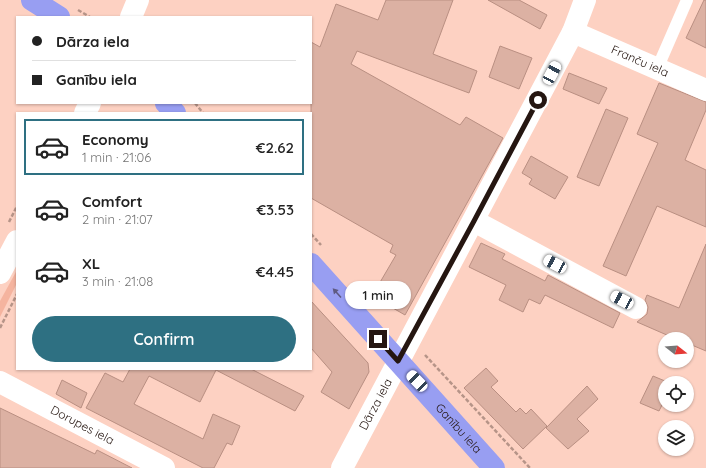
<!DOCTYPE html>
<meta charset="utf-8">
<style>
body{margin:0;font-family:Quicksand,sans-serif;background:#f6f6f6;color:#222;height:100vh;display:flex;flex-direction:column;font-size:15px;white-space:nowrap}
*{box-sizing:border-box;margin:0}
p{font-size:13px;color:#767676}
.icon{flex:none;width:22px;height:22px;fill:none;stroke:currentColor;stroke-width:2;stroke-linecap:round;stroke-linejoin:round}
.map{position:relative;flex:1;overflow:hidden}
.details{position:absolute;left:16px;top:112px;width:296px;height:258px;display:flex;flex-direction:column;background:#fff;border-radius:0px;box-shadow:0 1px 3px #0004}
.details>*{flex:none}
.banner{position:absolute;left:16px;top:16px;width:296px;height:88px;border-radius:0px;box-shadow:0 1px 3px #0004;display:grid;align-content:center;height:88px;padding:0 16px;background:#fff}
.needle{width:26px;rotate:107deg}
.buttons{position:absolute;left:658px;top:332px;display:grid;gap:8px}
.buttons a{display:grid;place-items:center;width:36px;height:36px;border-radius:50%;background:#fff;box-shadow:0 1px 3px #0004;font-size:20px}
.end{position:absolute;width:18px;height:18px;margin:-9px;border:5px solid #251611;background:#fff;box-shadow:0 0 0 2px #fff}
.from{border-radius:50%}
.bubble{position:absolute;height:28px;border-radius:14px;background:#fff;box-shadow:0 1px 3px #0004;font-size:13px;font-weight:600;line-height:28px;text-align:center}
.car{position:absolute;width:12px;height:24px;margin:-12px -6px;border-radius:5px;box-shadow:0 0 3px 1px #0007;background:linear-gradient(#fff 24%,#345 0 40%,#fff 0 76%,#345 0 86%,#fff 0)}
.banner b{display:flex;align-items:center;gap:14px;height:38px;font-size:15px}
.banner b+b{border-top:1px solid #e0e0e0}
.banner i{width:10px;height:10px;background:#222}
ul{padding:7px 0 0;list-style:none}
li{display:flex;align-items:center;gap:12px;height:56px;margin:0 8px 6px;padding:0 8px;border:2px solid transparent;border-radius:0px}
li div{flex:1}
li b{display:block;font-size:15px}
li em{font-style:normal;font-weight:600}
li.current{border-color:#2e7082}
li>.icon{width:36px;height:36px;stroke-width:1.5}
.action{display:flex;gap:8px;margin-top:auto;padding:8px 16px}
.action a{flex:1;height:46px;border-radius:24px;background:#2e7082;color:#fff;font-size:16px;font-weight:600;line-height:46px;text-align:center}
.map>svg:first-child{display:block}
.green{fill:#f5b49f}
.building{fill:#dcb1a3;stroke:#b98f82}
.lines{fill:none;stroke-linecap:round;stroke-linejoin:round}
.path{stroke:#b69488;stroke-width:2.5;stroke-dasharray:4 2;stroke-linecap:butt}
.service{stroke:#fff;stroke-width:12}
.minor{stroke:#fff;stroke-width:22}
.tertiary{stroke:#fff;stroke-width:22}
.trunk{stroke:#989ef2;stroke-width:22}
.oneway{fill:#5e5a82}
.route{stroke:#251611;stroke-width:5}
.labels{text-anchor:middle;stroke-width:3;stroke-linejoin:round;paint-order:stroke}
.street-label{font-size:12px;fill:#251611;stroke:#fee3da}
</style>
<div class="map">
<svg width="706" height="468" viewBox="0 0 706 468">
<rect width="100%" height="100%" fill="#fdd1c2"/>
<path class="green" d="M17,270V283L0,317V301Z"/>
<g class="building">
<path d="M386,0H453L433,54L477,71L469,93L357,51L351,64L460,125L466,117L503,138L405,315L372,296L396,255L390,252L393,245L311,198V42L320,47L336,4L378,20Z"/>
<path d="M488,0H519L547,15L540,29Z"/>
<path d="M704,0H706V48L686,38Z"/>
<path d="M500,46L532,58L519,89L489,77Z"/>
<path d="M569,73L607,88L599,104L563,89Z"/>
<path d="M659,83L706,102V110L685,160L706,170V227L657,206L626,276L603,266L658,143L637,134Z"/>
<path d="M606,109L628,118L599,186L577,177Z"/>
<path d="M531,156L568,177L555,199L529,184L532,179L522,173Z"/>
<path d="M481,243L505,254L502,259L545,281L548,275L620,313L613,328L545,295L540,304L529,299L523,312L499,300L506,285L469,267Z"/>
<path d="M706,244V351L687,343V339H676L637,322L647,314L648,307L645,300L647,295L679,308Z"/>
<path d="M311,301L368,363L369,372L349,409L321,392L332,372L311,348Z"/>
<path d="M486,368L498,381L491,387L516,412L520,408L526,414L531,409L547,426L523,449L464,388Z"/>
<path d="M130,369H251L304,396L295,411L216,370L200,402L149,376L134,404L203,439L213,414L240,426L232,445L227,443L214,468H203L86,408L105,373L123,382Z"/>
<path d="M653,376L665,381V399L659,411L640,403Z"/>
<path d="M62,380L87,393L81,408L56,394Z"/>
<path d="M587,386L598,399L577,419L589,431L568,449L546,428Z"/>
<path d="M0,408L95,454L97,450L132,468H0Z"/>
</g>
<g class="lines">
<g class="path">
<path d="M78,10L90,17"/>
<path d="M195,103L203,113"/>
<path d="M9,222L17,206"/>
<path d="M311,234L321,245"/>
<path d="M0,328L17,294"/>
<path d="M425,355L530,468"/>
</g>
<path class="service" d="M657,69L687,0"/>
<g class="minor">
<path id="s1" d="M573,32L706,90"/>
<path d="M474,221L636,308"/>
<path id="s2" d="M0,382L164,468"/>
<path id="s3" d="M342,468L573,32L585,0"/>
</g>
<g class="tertiary">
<path d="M131,17L138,0"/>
<path d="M85,113L90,103"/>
<path d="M0,273L17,241"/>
</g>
<g class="trunk">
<path d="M32,0L59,17"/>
<path d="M166,103L175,113"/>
<path id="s4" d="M311,264L494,468"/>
</g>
</g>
<defs><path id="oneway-solid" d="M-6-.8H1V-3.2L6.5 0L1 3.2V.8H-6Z"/></defs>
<use class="oneway" href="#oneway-solid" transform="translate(337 293) rotate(-132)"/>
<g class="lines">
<path class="route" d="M378,339L398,361L474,221L538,100"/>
</g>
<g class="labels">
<g class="street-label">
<text dy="4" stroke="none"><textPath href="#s1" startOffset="73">Franču iela</textPath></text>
<text dy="4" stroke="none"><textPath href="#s3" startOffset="72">Dārza iela</textPath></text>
<text dy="4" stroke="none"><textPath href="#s2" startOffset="93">Dorupes iela</textPath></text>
<text dy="4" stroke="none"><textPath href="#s4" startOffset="221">Ganību iela</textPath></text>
</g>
</g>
</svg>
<div class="buttons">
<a><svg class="needle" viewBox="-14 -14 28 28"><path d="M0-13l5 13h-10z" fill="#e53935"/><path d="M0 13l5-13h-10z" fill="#767676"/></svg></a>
<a><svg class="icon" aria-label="locate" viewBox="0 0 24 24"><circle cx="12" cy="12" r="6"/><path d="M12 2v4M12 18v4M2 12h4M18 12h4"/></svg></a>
<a><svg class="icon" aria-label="layers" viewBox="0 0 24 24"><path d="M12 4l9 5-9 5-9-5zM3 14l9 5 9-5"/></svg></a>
</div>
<i class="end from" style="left:538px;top:100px"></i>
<i class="end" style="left:378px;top:339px"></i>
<div class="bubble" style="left:345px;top:281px;width:66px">1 min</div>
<i class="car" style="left:552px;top:73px;rotate:28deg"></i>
<i class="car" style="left:555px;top:264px;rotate:298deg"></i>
<i class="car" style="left:622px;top:300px;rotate:298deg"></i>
<i class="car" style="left:417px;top:381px;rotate:316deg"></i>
<div class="banner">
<b><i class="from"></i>Dārza iela</b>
<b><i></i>Ganību iela</b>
</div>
<section class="details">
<ul>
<li class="current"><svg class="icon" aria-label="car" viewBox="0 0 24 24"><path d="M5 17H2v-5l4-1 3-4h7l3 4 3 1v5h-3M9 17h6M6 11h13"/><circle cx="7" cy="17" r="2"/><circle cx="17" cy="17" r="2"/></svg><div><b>Economy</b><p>1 min · 21:06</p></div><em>€2.62</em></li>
<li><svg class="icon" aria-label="car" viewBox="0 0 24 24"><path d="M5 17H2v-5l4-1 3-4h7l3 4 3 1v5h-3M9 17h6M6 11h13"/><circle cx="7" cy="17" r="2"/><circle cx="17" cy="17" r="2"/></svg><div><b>Comfort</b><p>2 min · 21:07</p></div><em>€3.53</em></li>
<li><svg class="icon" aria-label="car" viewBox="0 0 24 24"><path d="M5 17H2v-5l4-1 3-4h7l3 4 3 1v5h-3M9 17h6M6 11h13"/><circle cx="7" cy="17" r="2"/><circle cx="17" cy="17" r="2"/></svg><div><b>XL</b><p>3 min · 21:08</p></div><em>€4.45</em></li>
</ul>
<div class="action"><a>Confirm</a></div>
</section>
</div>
